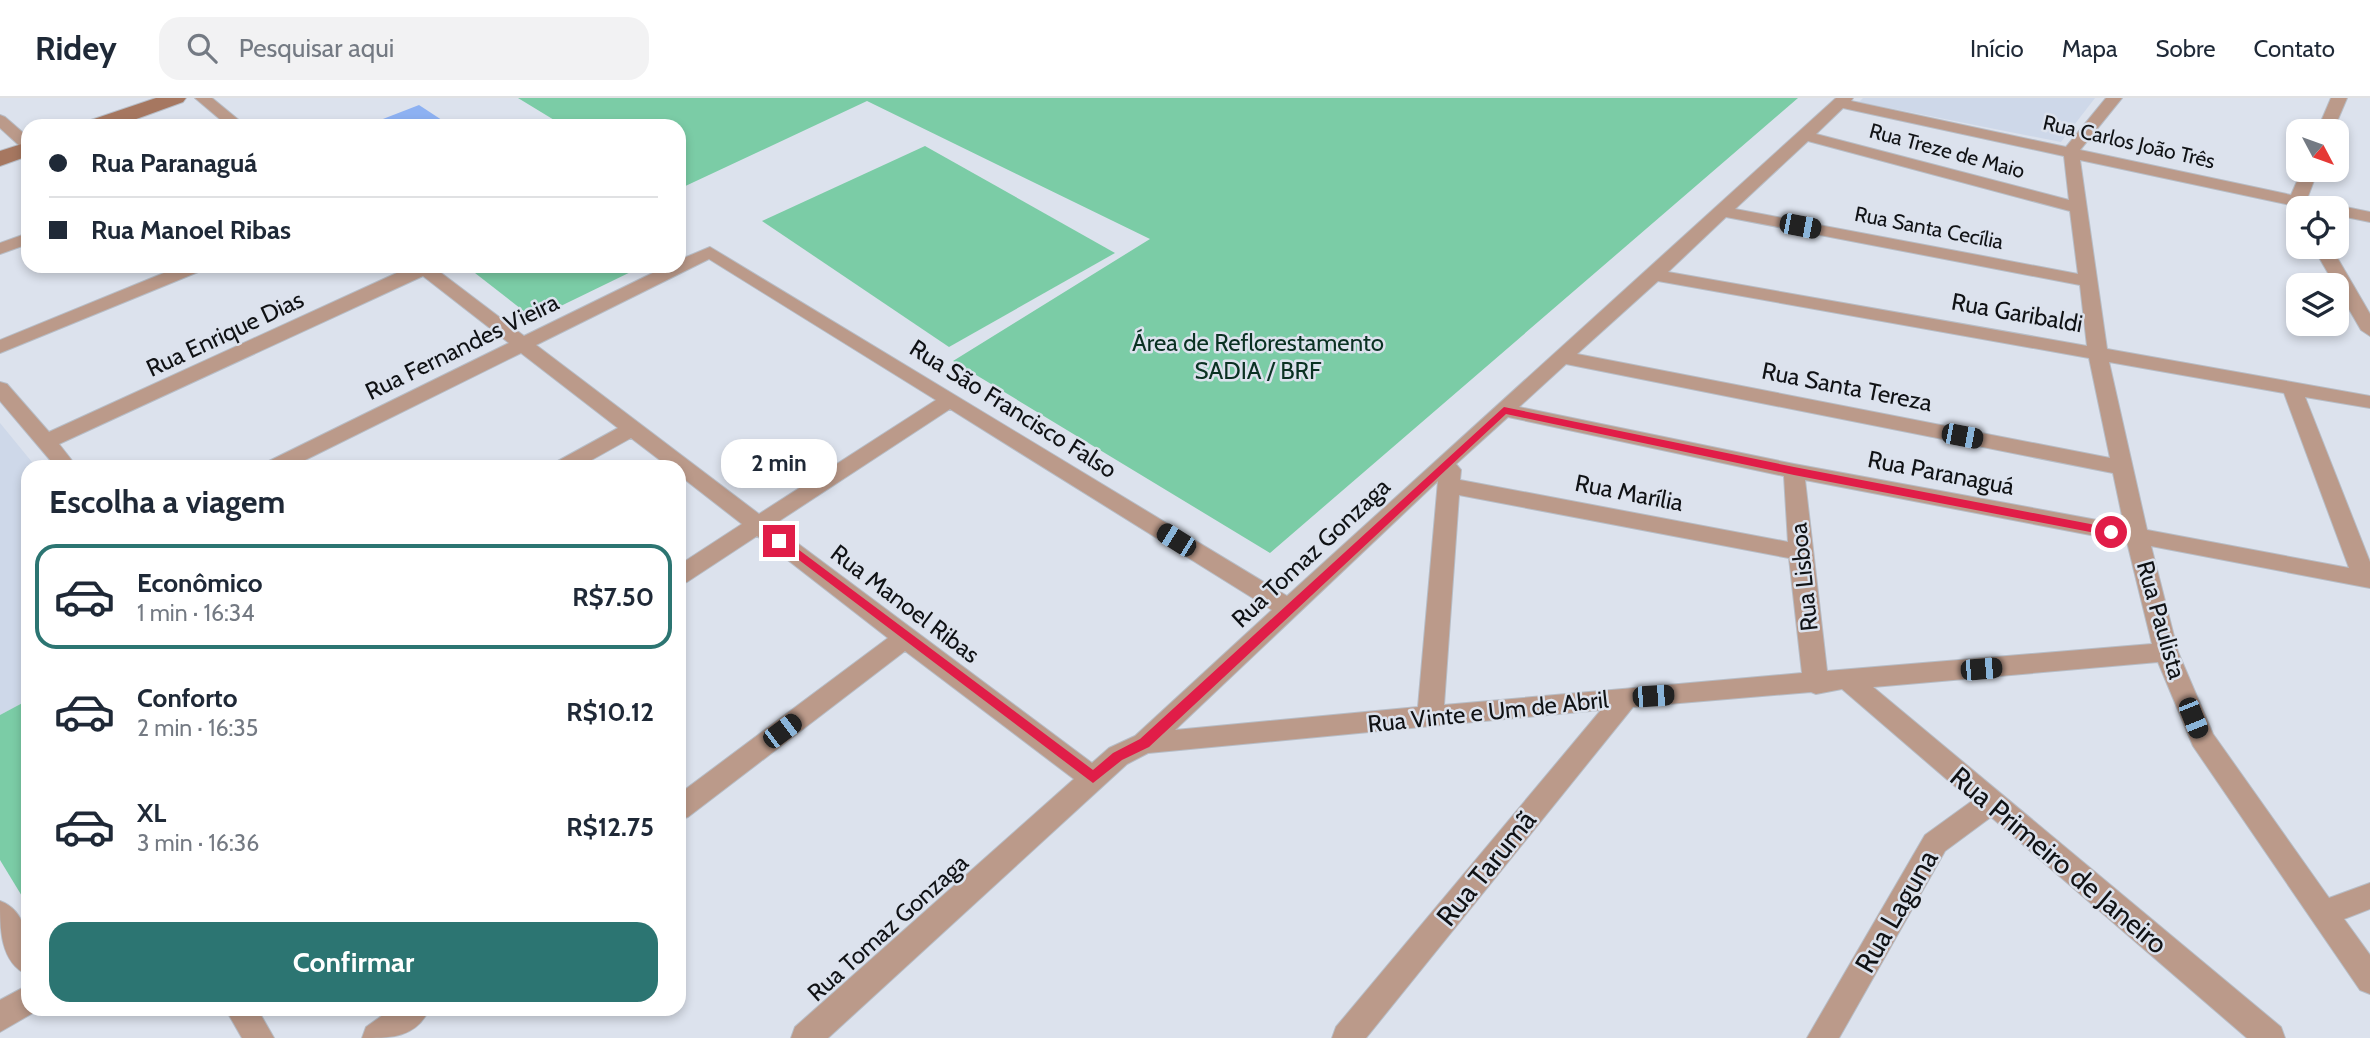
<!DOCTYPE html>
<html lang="pt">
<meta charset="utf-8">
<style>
body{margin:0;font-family:Cabin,sans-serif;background:#f2f2f3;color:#1f2937;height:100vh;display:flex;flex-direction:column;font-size:26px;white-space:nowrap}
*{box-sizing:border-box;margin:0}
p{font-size:23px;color:#747a83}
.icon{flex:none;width:38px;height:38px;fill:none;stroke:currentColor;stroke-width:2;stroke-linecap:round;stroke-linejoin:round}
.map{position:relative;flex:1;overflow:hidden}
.drawer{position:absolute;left:21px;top:362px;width:665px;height:556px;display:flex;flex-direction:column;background:#fff;border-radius:21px;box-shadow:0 4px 10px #0003}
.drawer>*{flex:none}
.hud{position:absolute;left:21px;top:21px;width:665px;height:154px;border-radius:21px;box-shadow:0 4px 10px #0003;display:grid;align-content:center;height:154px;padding:0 28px;background:#fff}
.needle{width:46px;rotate:131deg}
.fabs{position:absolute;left:2286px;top:21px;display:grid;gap:14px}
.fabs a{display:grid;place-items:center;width:63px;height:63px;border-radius:14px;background:#fff;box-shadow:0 4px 10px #0003;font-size:35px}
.end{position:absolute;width:32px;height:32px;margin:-16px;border:9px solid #e11d48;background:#fff;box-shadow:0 0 0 4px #fff}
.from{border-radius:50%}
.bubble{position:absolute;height:49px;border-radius:21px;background:#fff;box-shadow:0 4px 10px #0003;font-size:23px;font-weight:700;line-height:49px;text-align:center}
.car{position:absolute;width:21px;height:42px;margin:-21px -10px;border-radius:9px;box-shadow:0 0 5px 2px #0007;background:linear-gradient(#222 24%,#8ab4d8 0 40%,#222 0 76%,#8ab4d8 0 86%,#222 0)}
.hud b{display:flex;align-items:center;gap:24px;height:66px;font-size:26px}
.hud b+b{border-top:2px solid #e0e1e3}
.hud i{width:18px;height:18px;background:#1f2937}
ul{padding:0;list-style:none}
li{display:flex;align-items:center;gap:21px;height:105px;margin:0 14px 10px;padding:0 14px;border:4px solid transparent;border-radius:21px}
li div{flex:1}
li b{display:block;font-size:26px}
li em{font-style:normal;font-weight:700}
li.selected{border-color:#2c7572}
li>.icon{width:63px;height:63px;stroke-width:1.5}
h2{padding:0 28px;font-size:32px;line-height:84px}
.action{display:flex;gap:14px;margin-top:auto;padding:14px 28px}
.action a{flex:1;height:80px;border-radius:21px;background:#2c7572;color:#fff;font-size:28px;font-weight:700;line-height:80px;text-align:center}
header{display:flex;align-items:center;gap:42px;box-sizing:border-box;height:98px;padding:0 35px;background:#fff;border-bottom:2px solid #e0e1e3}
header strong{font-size:33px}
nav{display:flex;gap:38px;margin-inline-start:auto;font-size:24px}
.search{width:490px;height:63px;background:#f2f2f3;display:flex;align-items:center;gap:18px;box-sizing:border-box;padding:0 24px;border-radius:21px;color:#747a83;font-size:26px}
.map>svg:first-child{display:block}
.built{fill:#ced8e9}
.green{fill:#7bcca6}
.building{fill:#8db1f2}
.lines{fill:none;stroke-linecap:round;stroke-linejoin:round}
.minor-casing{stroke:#b7bdc6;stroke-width:2}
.secondary-casing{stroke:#b7bdc6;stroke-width:2}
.minor{fill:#bb9a8a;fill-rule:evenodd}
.secondary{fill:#a67760;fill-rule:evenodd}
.route{fill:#e11d48}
.labels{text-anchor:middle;stroke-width:5;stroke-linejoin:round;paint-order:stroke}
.far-street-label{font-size:21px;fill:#101215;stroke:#dce2ed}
.street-label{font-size:24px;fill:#101215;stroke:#dce2ed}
.park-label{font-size:24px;fill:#0a3122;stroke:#dce2ed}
.near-street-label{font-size:28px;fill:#101215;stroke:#dce2ed}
</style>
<header>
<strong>Ridey</strong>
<div class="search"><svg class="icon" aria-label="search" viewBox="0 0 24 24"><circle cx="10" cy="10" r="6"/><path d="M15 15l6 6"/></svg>Pesquisar aqui</div>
<nav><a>Início</a><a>Mapa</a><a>Sobre</a><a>Contato</a></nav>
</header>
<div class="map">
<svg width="2370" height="940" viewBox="0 0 2370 940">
<rect width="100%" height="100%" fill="#dce2ed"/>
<g class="built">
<path d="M1863,0H2095L2061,44L1859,4Z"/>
<path d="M0,325L36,369H28V602L0,617Z"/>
</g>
<g class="green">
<path d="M518,0H1798L1270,455L953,263L1150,141L867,3L679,91V28H564Z"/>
<path d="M925,48L1115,155L949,249L762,123Z"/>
<path d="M466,168H643L534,221Z"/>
<path d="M28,602V808L0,762V617Z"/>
</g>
<path class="building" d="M419,7L451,28H370V26Z"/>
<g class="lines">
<defs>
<g id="minor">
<path d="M195,0H212L246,28H228Z"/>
<path d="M1836,0H1853L1851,3L2066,49L2106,0H2122L2080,52L2291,97L2302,72H2318L2307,101L2370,114V124L2336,117V110H2298V115L2290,107L2080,62L2107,251L2370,298V310L2305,299L2370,464V490L2151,448L2178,554L2213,636L2329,800L2370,785V811L2344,821L2370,857V896L2360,892L2193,648L2158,564L1873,589L2281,929L2285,940H2247L1991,719L1945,753L1839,940H1807L1925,737L1972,703L1842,591L1816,596L1811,594L1633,609L1366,940H1332L1336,929L1601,612L1148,655L1127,666L828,940H791L795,929L1074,681L905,553L688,719L679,722V696L888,540L757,438L687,484L679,486V467L742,426L679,377V369H669L631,340L579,369H553L556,364L618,330L521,255L291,369H264L267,364L509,245L423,178L59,346L77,369H56L0,303V284L7,286L49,334L412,168H432L524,238L667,168H679V162L710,149L1287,498ZM1843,10L2064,58L2069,102L1816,36ZM1808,43L2070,113L2078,176L1735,111ZM1726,119L2080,187L2087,248L1668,174ZM709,161L936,302L759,416L536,247ZM1658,183L2089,260L2110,360L1577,256ZM2109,264L2284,295L2349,470L2147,432ZM1566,266L2113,375L2124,427L1794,366L1519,309ZM950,311L1272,512L1135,638L1109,650L1092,665L773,427ZM1508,319L1784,378L1788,444L1460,382L1461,372L1456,366ZM1805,382L2127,444L2152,546L1827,573ZM1438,383L1418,609L1175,632ZM1459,397L1789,460L1802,575L1444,607Z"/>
<path d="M2331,0H2347L2333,33H2317Z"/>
<path d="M0,17L5,19L28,39V52L22,50L0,30Z"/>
<path d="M28,135V146L0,156V145Z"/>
<path d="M2313,149H2331L2370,216V238L2361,232Z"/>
<path d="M181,168H206L203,172L0,255V242Z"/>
<path d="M0,803C30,814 28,850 28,877C0,865 0,830 0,803Z"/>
<path d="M28,887V912H38L0,934V902Z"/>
<path d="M226,912H258L274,940H242Z"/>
<path d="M390,912H429C415,940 391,940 362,940L366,929Z"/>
</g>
<g id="secondary">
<path d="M156,0H186L183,4L117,28H85L88,23Z"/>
<path d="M28,44V58L0,68V53Z"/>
</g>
</defs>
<use href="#minor" class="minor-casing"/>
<use href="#secondary" class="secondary-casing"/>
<use href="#minor" class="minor"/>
<use href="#secondary" class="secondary"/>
</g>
<path class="route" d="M1504,309L1794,369L2111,430L2116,434L2111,438L1794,377L1506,316L1149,649L1122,662L1093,685L774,443L775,440H783L1093,672L1113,655L1140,641Z"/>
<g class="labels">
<g class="far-street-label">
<text transform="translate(2129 44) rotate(13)" y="7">Rua Carlos João Três</text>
<text transform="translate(1947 53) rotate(15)" y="7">Rua Treze de Maio</text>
<text transform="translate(1929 130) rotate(11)" y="7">Rua Santa Cecília</text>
</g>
<g class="street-label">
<text transform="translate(2017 215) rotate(10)" y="8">Rua Garibaldi</text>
<text transform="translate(225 236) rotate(-25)" y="8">Rua Enrique Dias</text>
<text transform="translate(462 249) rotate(-26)" y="8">Rua Fernandes Vieira</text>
<text transform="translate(1847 289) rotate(11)" y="8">Rua Santa Tereza</text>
<text transform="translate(1013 311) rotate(32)" y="8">Rua São Francisco Falso</text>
<text transform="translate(1941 375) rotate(11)" y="8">Rua Paranaguá</text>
<text transform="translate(1629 395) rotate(11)" y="8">Rua Marília</text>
<text transform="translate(1311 455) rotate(-43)" y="8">Rua Tomaz Gonzaga</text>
<text transform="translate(1804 479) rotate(-96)" y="8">Rua Lisboa</text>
<text transform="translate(905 506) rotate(37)" y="8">Rua Manoel Ribas</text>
<text transform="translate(2161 522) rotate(74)" y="8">Rua Paulista</text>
<text transform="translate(1488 614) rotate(-6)" y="8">Rua Vinte e Um de Abril</text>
<text transform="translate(888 830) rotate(-42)" y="8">Rua Tomaz Gonzaga</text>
</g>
<g class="park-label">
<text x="1258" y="253">Área de Reflorestamento<tspan x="1258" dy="28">SADIA / BRF</tspan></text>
</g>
<g class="near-street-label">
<text transform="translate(2059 762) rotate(40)" y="10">Rua Primeiro de Janeiro</text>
<text transform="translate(1486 770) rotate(-51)" y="10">Rua Tarumã</text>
<text transform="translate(1896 813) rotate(-60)" y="10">Rua Laguna</text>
</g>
</g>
</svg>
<div class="fabs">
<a><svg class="needle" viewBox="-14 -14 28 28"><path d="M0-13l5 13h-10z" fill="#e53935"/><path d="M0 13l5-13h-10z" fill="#747a83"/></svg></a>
<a><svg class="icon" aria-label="locate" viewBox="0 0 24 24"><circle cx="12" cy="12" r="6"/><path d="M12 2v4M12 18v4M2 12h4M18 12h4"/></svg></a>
<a><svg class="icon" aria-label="layers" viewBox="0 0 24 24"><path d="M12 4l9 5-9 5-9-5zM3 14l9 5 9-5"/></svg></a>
</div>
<i class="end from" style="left:2111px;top:434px"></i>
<i class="end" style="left:779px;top:443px"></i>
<div class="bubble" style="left:721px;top:341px;width:116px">2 min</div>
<i class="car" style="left:1800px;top:128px;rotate:101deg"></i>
<i class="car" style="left:1962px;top:338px;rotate:101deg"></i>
<i class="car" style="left:1176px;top:442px;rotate:302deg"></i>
<i class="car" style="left:1981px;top:571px;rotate:85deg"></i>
<i class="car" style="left:1653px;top:598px;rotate:86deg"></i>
<i class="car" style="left:2193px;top:620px;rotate:158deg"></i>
<i class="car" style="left:782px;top:633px;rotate:53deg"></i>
<div class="hud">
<b><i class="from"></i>Rua Paranaguá</b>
<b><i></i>Rua Manoel Ribas</b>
</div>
<section class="drawer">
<h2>Escolha a viagem</h2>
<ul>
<li class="selected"><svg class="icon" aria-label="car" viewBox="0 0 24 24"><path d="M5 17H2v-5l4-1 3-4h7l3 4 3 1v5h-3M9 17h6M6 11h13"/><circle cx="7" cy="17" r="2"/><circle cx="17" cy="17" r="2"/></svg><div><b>Econômico</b><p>1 min · 16:34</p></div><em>R$7.50</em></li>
<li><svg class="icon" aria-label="car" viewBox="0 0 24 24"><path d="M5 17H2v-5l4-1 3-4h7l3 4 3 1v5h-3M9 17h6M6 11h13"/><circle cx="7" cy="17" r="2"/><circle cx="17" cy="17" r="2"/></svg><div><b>Conforto</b><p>2 min · 16:35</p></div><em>R$10.12</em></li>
<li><svg class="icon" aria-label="car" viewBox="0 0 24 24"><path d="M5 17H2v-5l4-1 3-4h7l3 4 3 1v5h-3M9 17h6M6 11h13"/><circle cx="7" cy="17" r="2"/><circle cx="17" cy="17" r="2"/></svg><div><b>XL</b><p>3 min · 16:36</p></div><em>R$12.75</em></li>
</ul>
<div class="action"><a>Confirmar</a></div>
</section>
</div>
